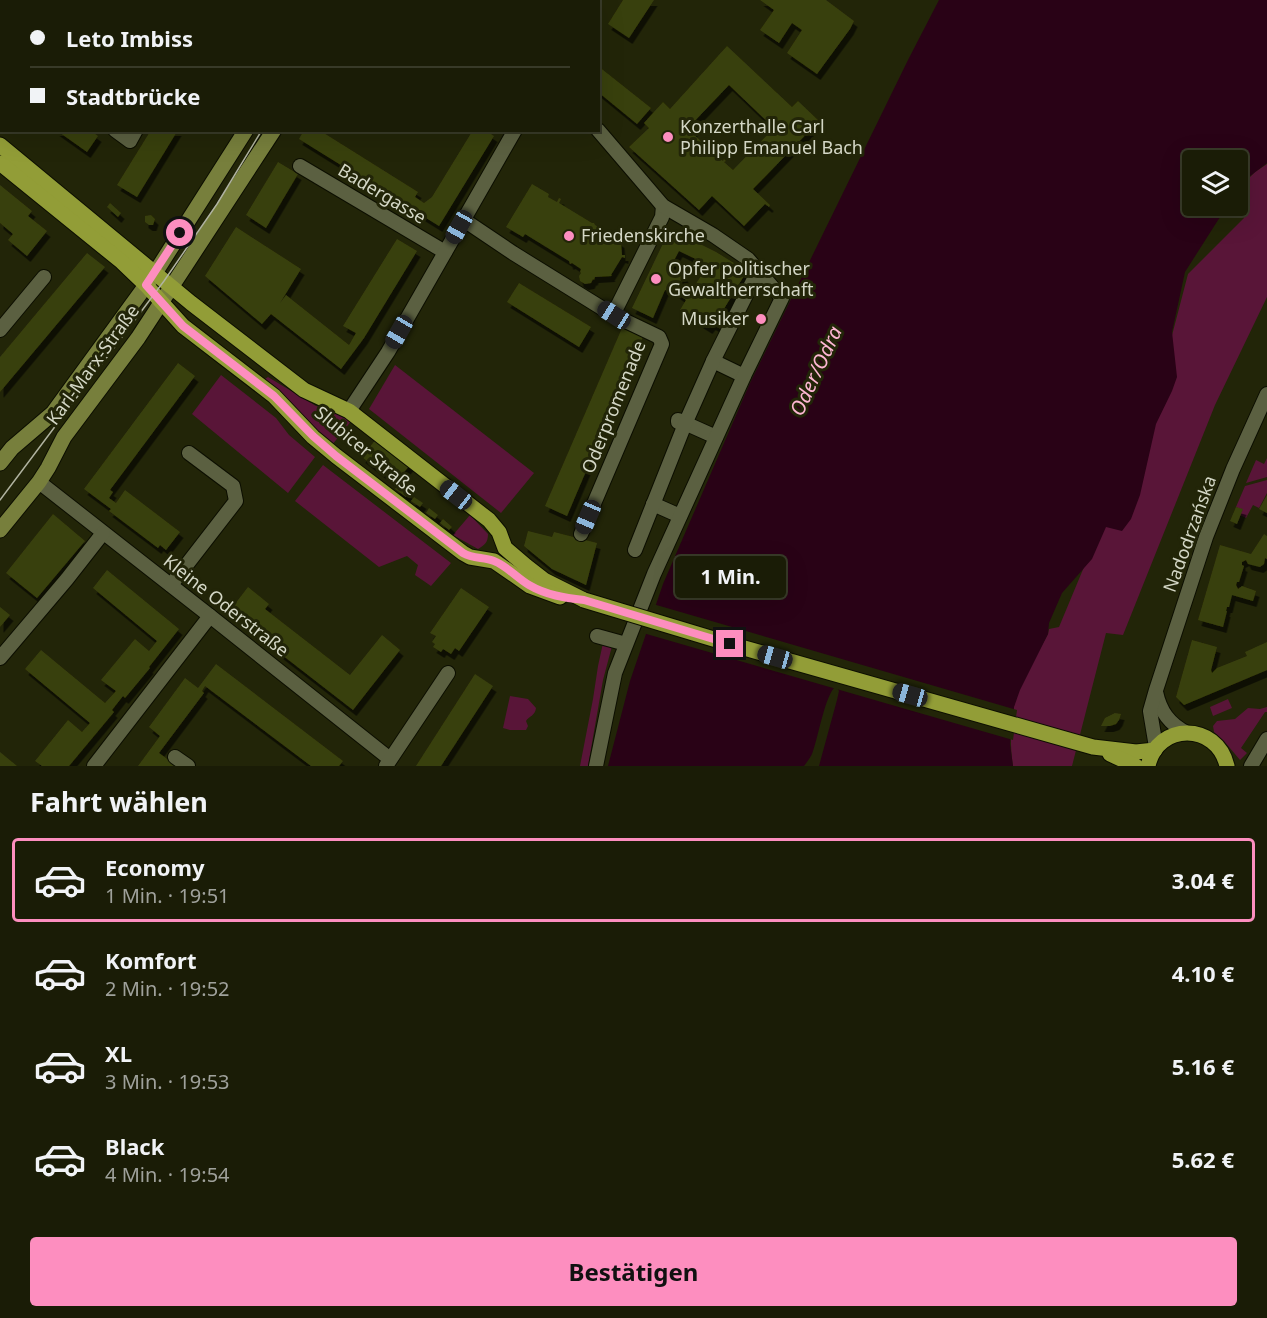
<!DOCTYPE html>
<html lang="de">
<meta charset="utf-8">
<style>
body{margin:0;font-family:"Noto Sans",sans-serif;background:#232510;color:#f1f3f6;height:100vh;display:flex;flex-direction:column;font-size:22px;white-space:nowrap}
*{box-sizing:border-box;margin:0}
p{font-size:20px;color:#9fa19b}
.icon{flex:none;width:33px;height:33px;fill:none;stroke:currentColor;stroke-width:2;stroke-linecap:round;stroke-linejoin:round}
.map{position:relative;height:766px;overflow:hidden}
.sheet{display:flex;flex-direction:column;background:#1a1c06;flex:1}
.sheet>*{flex:none}
.banner{position:absolute;left:0px;top:0px;width:600px;height:132px;box-shadow:0 6px 24px #0002,0 0 0 2px #383a28;display:grid;align-content:center;height:132px;padding:0 30px;background:#1a1c06}
.fabs{position:absolute;left:1182px;top:150px;display:grid;gap:12px}
.fabs a{display:grid;place-items:center;width:66px;height:66px;border-radius:6px;background:#1a1c06;box-shadow:0 6px 24px #0002,0 0 0 2px #383a28;font-size:30px}
.end{position:absolute;width:27px;height:27px;margin:-14px;border:8px solid #fd8ebf;background:#111;box-shadow:0 0 0 3px #111}
.from{border-radius:50%}
.bubble{position:absolute;height:42px;border-radius:6px;background:#1a1c06;box-shadow:0 6px 24px #0002,0 0 0 2px #383a28;font-size:20px;font-weight:700;line-height:42px;text-align:center}
.car{position:absolute;width:18px;height:36px;margin:-18px -9px;border-radius:8px;box-shadow:0 0 4px 2px #0007;background:linear-gradient(#222 24%,#8ab4d8 0 40%,#222 0 76%,#8ab4d8 0 86%,#222 0)}
.banner b{display:flex;align-items:center;gap:21px;height:57px;font-size:22px}
.banner b+b{border-top:2px solid #383a28}
.banner i{width:15px;height:15px;background:#f1f3f6}
ul{padding:0;list-style:none}
li{display:flex;align-items:center;gap:18px;height:84px;margin:0 12px 9px;padding:0 18px;border:3px solid transparent;border-radius:6px}
li div{flex:1}
li b{display:block;font-size:22px}
li em{font-style:normal;font-weight:700}
li.active{border-color:#fd8ebf}
li>.icon{width:54px;height:54px;stroke-width:1.5}
h2{padding:0 30px;font-size:27px;line-height:72px}
.cta{display:flex;gap:12px;margin-top:auto;padding:12px 30px}
.cta a{flex:1;height:69px;border-radius:6px;background:#fd8ebf;color:#111;font-size:24px;font-weight:700;line-height:69px;text-align:center}
.map>svg:first-child{display:block}
.green{fill:#591538}
.water{fill:#290216}
.pier{fill:#222508}
.building{fill:#393f0c;fill-rule:evenodd;filter:url(#shadow)}
.lines{fill:none;stroke-linecap:round;stroke-linejoin:round}
.street-casing{stroke:#0c0e00;stroke-width:16}
.secondary-casing{stroke:#0c0e00;stroke-width:17}
.primary-casing{stroke:#0c0e00;stroke-width:17}
.street{stroke:#5b6041;stroke-width:14}
.secondary{stroke:#777f3c;stroke-width:15}
.primary{stroke:#929d37;stroke-width:15}
.tram{stroke:#b0b3a0;stroke-width:1.5}
.primary-bridge-casing{stroke:#0c0e00;stroke-width:17;stroke-linecap:butt}
.primary-bridge{stroke:#929d37;stroke-width:15}
.route{stroke:#fd8ebf;stroke-width:8}
.poi-dot{fill:#fd8ebf;stroke:#222508;stroke-width:2}
.labels{text-anchor:middle;stroke-width:6;stroke-linejoin:round;paint-order:stroke}
.poi-label{font-size:18px;fill:#d4d7c6;stroke:#222508;text-anchor:start}
.street-label{font-size:18px;fill:#d4d7c6;stroke:#222508}
.water-label{font-size:20px;font-style:italic;fill:#fdb6d3;stroke:#222508}
</style>
<div class="map">
<svg width="1267" height="766" viewBox="0 0 1267 766">
<defs>
<filter id="shadow"><feDropShadow dx="3.5" dy="6" stdDeviation="0" flood-color="#0009"/></filter>
</defs>
<rect width="100%" height="100%" fill="#222508"/>
<g class="green">
<path d="M0,0H56L54,2H2V65L0,67Z"/>
<path d="M1267,164V297L1215,405L1123,635L1106,633L1072,766H1013C1010,746 1010,726 1014,706C1020,681 1037,655 1048,634L1049,629L1059,627L1084,567L1164,366L1188,274L1244,218L1242,185L1255,172Z"/>
<path d="M395,365L534,473L501,513L369,409Z"/>
<path d="M221,375L276,418L289,435L315,457L288,493L192,414Z"/>
<path d="M268,377L316,406L334,411L352,420L332,445C307,426 289,400 265,379Z"/>
<path d="M1267,458V477L1246,483L1256,460L1264,464Z"/>
<path d="M323,465L451,563L431,586L415,575L418,565L407,556L379,567L295,501Z"/>
<path d="M1267,480V493L1259,508L1253,505L1246,518L1240,515L1242,510L1236,507L1245,486Z"/>
<path d="M470,515L488,534C488,542 485,545 478,549L453,535Z"/>
<path d="M603,643L612,646L603,680L588,766H580L593,699L598,666Z"/>
<path d="M510,696L528,699L536,708C535,716 529,716 526,721L528,726L526,730H510L503,728Z"/>
<path d="M1228,699L1232,708L1213,716L1210,707Z"/>
<path d="M1267,707V712H1265L1241,748L1247,753L1240,760L1224,741L1214,732L1213,726L1217,721L1235,719L1248,708L1260,709Z"/>
</g>
<path class="water" d="M939,0H1267V163L1241,183L1238,188V160H1192V206H1227L1185,272L1172,332L1177,377L1172,391L1156,424L1140,495L1131,519L1122,531L1106,527L1092,559L1062,593L1049,623L1048,634L1020,690L1014,707L1011,730L1010,744L1013,766H819L837,700L839,691L836,686C825,694 818,739 812,754C810,758 807,762 804,766H608L630,681L663,584L750,383L908,60Z"/>
<path class="pier" d="M653,604L1017,710L1013,740L643,633Z"/>
<g class="building">
<path d="M623,0H654L629,38L608,24Z"/>
<path d="M760,0H826L854,21L850,29L817,74L787,53L802,30L792,23L779,43L760,30L774,10Z"/>
<path d="M727,46L792,107L798,101L819,121L753,189L770,205L769,207L765,204L744,226L712,196L699,210L629,147L649,128L644,123L663,102L670,109ZM729,85L774,128L733,170L724,162L726,161L724,159L723,161L713,152L715,151L713,149L712,151L705,145L707,143L704,142L703,143L692,133L696,128L695,127L691,131L688,128Z"/>
<path d="M598,66L651,108L637,124L598,92Z"/>
<path d="M56,130H90L98,136L87,152Z"/>
<path d="M151,130H178L137,197L117,185Z"/>
<path d="M304,130H319L418,192L415,197L424,203L432,197L473,130H485L494,136L439,226L299,139Z"/>
<path d="M278,162L298,174L266,228L246,215Z"/>
<path d="M532,184L549,194L548,197L557,202L559,198L561,199L559,203L592,223H594L595,225L621,242L622,255H625V258L622,257L611,275L612,276L595,277L594,280L593,279L591,283L585,284L580,281L579,276L581,273L580,272L581,269L572,263L570,264L569,261L525,234L523,237L506,227Z"/>
<path d="M0,185L32,211L28,216L47,231L27,256L8,240L13,234L0,223Z"/>
<path d="M110,203L121,213L118,217L107,207Z"/>
<path d="M151,215L155,219L153,225H149L145,222V216Z"/>
<path d="M236,227L301,269L280,303L286,295L349,345L356,333L343,326L397,239L417,251L364,338L341,369L271,314L262,324L205,276Z"/>
<path d="M670,229L716,252L747,271L719,317L726,321L721,329L712,324L709,328L680,310L686,300L675,292L665,290L653,318L632,308ZM679,251L708,265L690,293L680,286L685,277L682,273L670,268Z"/>
<path d="M87,253L105,267L0,392V357Z"/>
<path d="M519,283L591,327L579,347L507,302Z"/>
<path d="M622,328L643,337L567,516L545,506Z"/>
<path d="M178,363L195,376L110,490L113,492L109,498L116,503L125,490L180,532L166,550L160,545L158,548L109,511L111,509L84,489Z"/>
<path d="M376,439L410,465L395,483L362,457Z"/>
<path d="M398,485L409,493L406,497L395,489Z"/>
<path d="M1267,495V513L1259,509Z"/>
<path d="M414,497L423,503L420,507L411,501Z"/>
<path d="M1236,507L1243,509L1237,524L1230,521Z"/>
<path d="M429,508L438,515L435,519L426,513Z"/>
<path d="M53,514L85,541L37,598L6,573Z"/>
<path d="M443,519L452,527L449,530L440,523Z"/>
<path d="M528,531L552,537L554,532L597,543L586,585L552,569L524,546Z"/>
<path d="M1264,534L1267,536V559L1265,558L1264,564L1260,567L1248,564L1246,560L1242,562V565L1244,566L1239,582H1237L1236,585L1238,589L1242,586L1256,591L1253,601L1232,595L1229,607H1227L1226,611H1227L1223,627L1198,620L1220,545L1251,554Z"/>
<path d="M107,570L179,629L149,667L150,668L125,698L123,696L112,710L114,712L69,766H42L35,761L68,720L82,732L90,723L25,669L41,650L105,703L116,691L101,680L135,639L149,651L157,641L93,588Z"/>
<path d="M248,587L269,604L265,609L350,675L382,635L400,650L353,710L228,613Z"/>
<path d="M461,588L489,607L459,651L455,648L451,654L443,649L441,652L433,647L435,644L432,642L436,636L430,633Z"/>
<path d="M0,607L10,615L0,627Z"/>
<path d="M1192,640L1217,647L1211,670L1212,673L1217,668L1247,656L1245,652L1267,642V670L1184,705L1176,697Z"/>
<path d="M216,664L343,761L339,766H311L205,686L202,691L204,693L159,753L177,766H138L160,736L149,727L185,678L198,688Z"/>
<path d="M475,674L493,686L441,766H416Z"/>
<path d="M1115,713L1121,714L1119,720L1116,724L1110,726H1101L1105,718Z"/>
<path d="M0,752L17,766H0Z"/>
</g>
<g class="lines">
<defs>
<g id="street">
<path d="M445,0L447,2"/>
<path d="M133,2L134,0"/>
<path d="M216,2L217,0"/>
<path d="M589,2L590,0"/>
<path d="M115,130L130,141L136,130"/>
<path d="M300,166L445,252"/>
<path d="M464,220L513,253L613,315L659,337L662,344L581,534"/>
<path d="M613,315L662,217L663,206"/>
<path d="M0,330L44,277"/>
<path d="M713,361L744,376"/>
<path d="M349,411L388,352L515,130"/>
<path d="M678,422V420L716,437"/>
<path d="M39,482L210,616L390,759"/>
<path d="M653,504L680,516"/>
<path d="M635,550L685,424L713,361L758,271"/>
<path d="M171,585L236,501L233,486L189,453"/>
<path d="M597,636L626,644"/>
<path d="M0,658L67,579L103,533"/>
<path d="M1156,692C1160,711 1169,724 1187,733"/>
<path d="M1156,747L1150,711L1156,690L1206,537L1233,469L1267,394"/>
<path d="M175,757L188,766"/>
<path d="M94,766L210,616"/>
<path d="M386,766L448,673"/>
<path d="M596,766L615,673L654,574L744,376L782,298L748,259L713,235L663,206L598,130"/>
<path d="M1251,766L1267,739"/>
</g>
<g id="secondary">
<path d="M326,2L327,0"/>
<path d="M355,2L356,0"/>
<path d="M0,463L12,448L53,413L155,273L246,130"/>
<path d="M0,530L39,482L48,468L64,437L138,338L274,130"/>
</g>
<g id="primary">
<path d="M0,145L191,303L304,390L349,411L489,520L499,532L505,548L526,566L544,580L584,600"/>
<path d="M0,163L122,262L146,285L183,326L274,396L313,437L336,456L463,553L470,557L494,561L530,586L560,597"/>
<path d="M730,644L1093,747L1136,752L1155,750"/>
<path d="M1110,754L1136,766"/>
<path d="M1148,766C1157,722 1217,722 1227,766"/>
</g>
</defs>
<use href="#street" class="street-casing"/>
<use href="#secondary" class="secondary-casing"/>
<use href="#primary" class="primary-casing"/>
<use href="#street" class="street"/>
<use href="#secondary" class="secondary"/>
<use href="#primary" class="primary"/>
<g class="tram">
<path d="M342,2L343,0"/>
<path d="M0,500L164,281L217,204L262,130"/>
</g>
<defs>
<path id="primary-bridge" d="M584,600L730,644"/>
</defs>
<use href="#primary-bridge" class="primary-bridge-casing"/>
<use href="#primary-bridge" class="primary-bridge"/>
</g>
<g class="lines">
<path class="route" d="M180,233L146,285L183,326L274,396L313,436L336,456L463,553C473,559 483,557 494,561C507,566 517,578 529,585C546,595 565,598 584,600L730,644"/>
</g>
<g class="poi-dot">
<circle cx="668" cy="137" r="6"/>
<circle cx="569" cy="236" r="6"/>
<circle cx="656" cy="279" r="6"/>
<circle cx="761" cy="319" r="6"/>
</g>
<g class="labels">
<g class="poi-label">
<text x="680" y="133">Konzerthalle Carl<tspan x="680" dy="21">Philipp Emanuel Bach</tspan></text>
<text x="581" y="242">Friedenskirche</text>
<text x="668" y="275">Opfer politischer<tspan x="668" dy="21">Gewaltherrschaft</tspan></text>
<text x="749" y="325" text-anchor="end">Musiker</text>
</g>
<g class="street-label">
<text transform="translate(382 194) rotate(31)" y="6">Badergasse</text>
<text transform="translate(93 365) rotate(-54)" y="6">Karl-Marx-Straße</text>
<text transform="translate(614 407) rotate(-68)" y="6">Oderpromenade</text>
<text transform="translate(366 451) rotate(40)" y="6">Slubicer Straße</text>
<text transform="translate(1190 534) rotate(-70)" y="6">Nadodrzańska</text>
<text transform="translate(226 606) rotate(38)" y="6">Kleine Oderstraße</text>
</g>
<g class="water-label">
<text transform="translate(816 371) rotate(-65)" y="7">Oder/Odra</text>
</g>
</g>
</svg>
<div class="fabs">
<a><svg class="icon" aria-label="layers" viewBox="0 0 24 24"><path d="M12 4l9 5-9 5-9-5zM3 14l9 5 9-5"/></svg></a>
</div>
<i class="end from" style="left:180px;top:233px"></i>
<i class="end" style="left:730px;top:644px"></i>
<div class="bubble" style="left:675px;top:556px;width:111px">1 Min.</div>
<i class="car" style="left:459px;top:227px;rotate:209deg"></i>
<i class="car" style="left:614px;top:315px;rotate:302deg"></i>
<i class="car" style="left:399px;top:332px;rotate:210deg"></i>
<i class="car" style="left:456px;top:495px;rotate:308deg"></i>
<i class="car" style="left:588px;top:517px;rotate:203deg"></i>
<i class="car" style="left:775px;top:657px;rotate:286deg"></i>
<i class="car" style="left:910px;top:695px;rotate:286deg"></i>
<div class="banner">
<b><i class="from"></i>Leto Imbiss</b>
<b><i></i>Stadtbrücke</b>
</div>
</div>
<section class="sheet">
<h2>Fahrt wählen</h2>
<ul>
<li class="active"><svg class="icon" aria-label="car" viewBox="0 0 24 24"><path d="M5 17H2v-5l4-1 3-4h7l3 4 3 1v5h-3M9 17h6M6 11h13"/><circle cx="7" cy="17" r="2"/><circle cx="17" cy="17" r="2"/></svg><div><b>Economy</b><p>1 Min. · 19:51</p></div><em>3.04 €</em></li>
<li><svg class="icon" aria-label="car" viewBox="0 0 24 24"><path d="M5 17H2v-5l4-1 3-4h7l3 4 3 1v5h-3M9 17h6M6 11h13"/><circle cx="7" cy="17" r="2"/><circle cx="17" cy="17" r="2"/></svg><div><b>Komfort</b><p>2 Min. · 19:52</p></div><em>4.10 €</em></li>
<li><svg class="icon" aria-label="car" viewBox="0 0 24 24"><path d="M5 17H2v-5l4-1 3-4h7l3 4 3 1v5h-3M9 17h6M6 11h13"/><circle cx="7" cy="17" r="2"/><circle cx="17" cy="17" r="2"/></svg><div><b>XL</b><p>3 Min. · 19:53</p></div><em>5.16 €</em></li>
<li><svg class="icon" aria-label="car" viewBox="0 0 24 24"><path d="M5 17H2v-5l4-1 3-4h7l3 4 3 1v5h-3M9 17h6M6 11h13"/><circle cx="7" cy="17" r="2"/><circle cx="17" cy="17" r="2"/></svg><div><b>Black</b><p>4 Min. · 19:54</p></div><em>5.62 €</em></li>
</ul>
<div class="cta"><a>Bestätigen</a></div>
</section>
